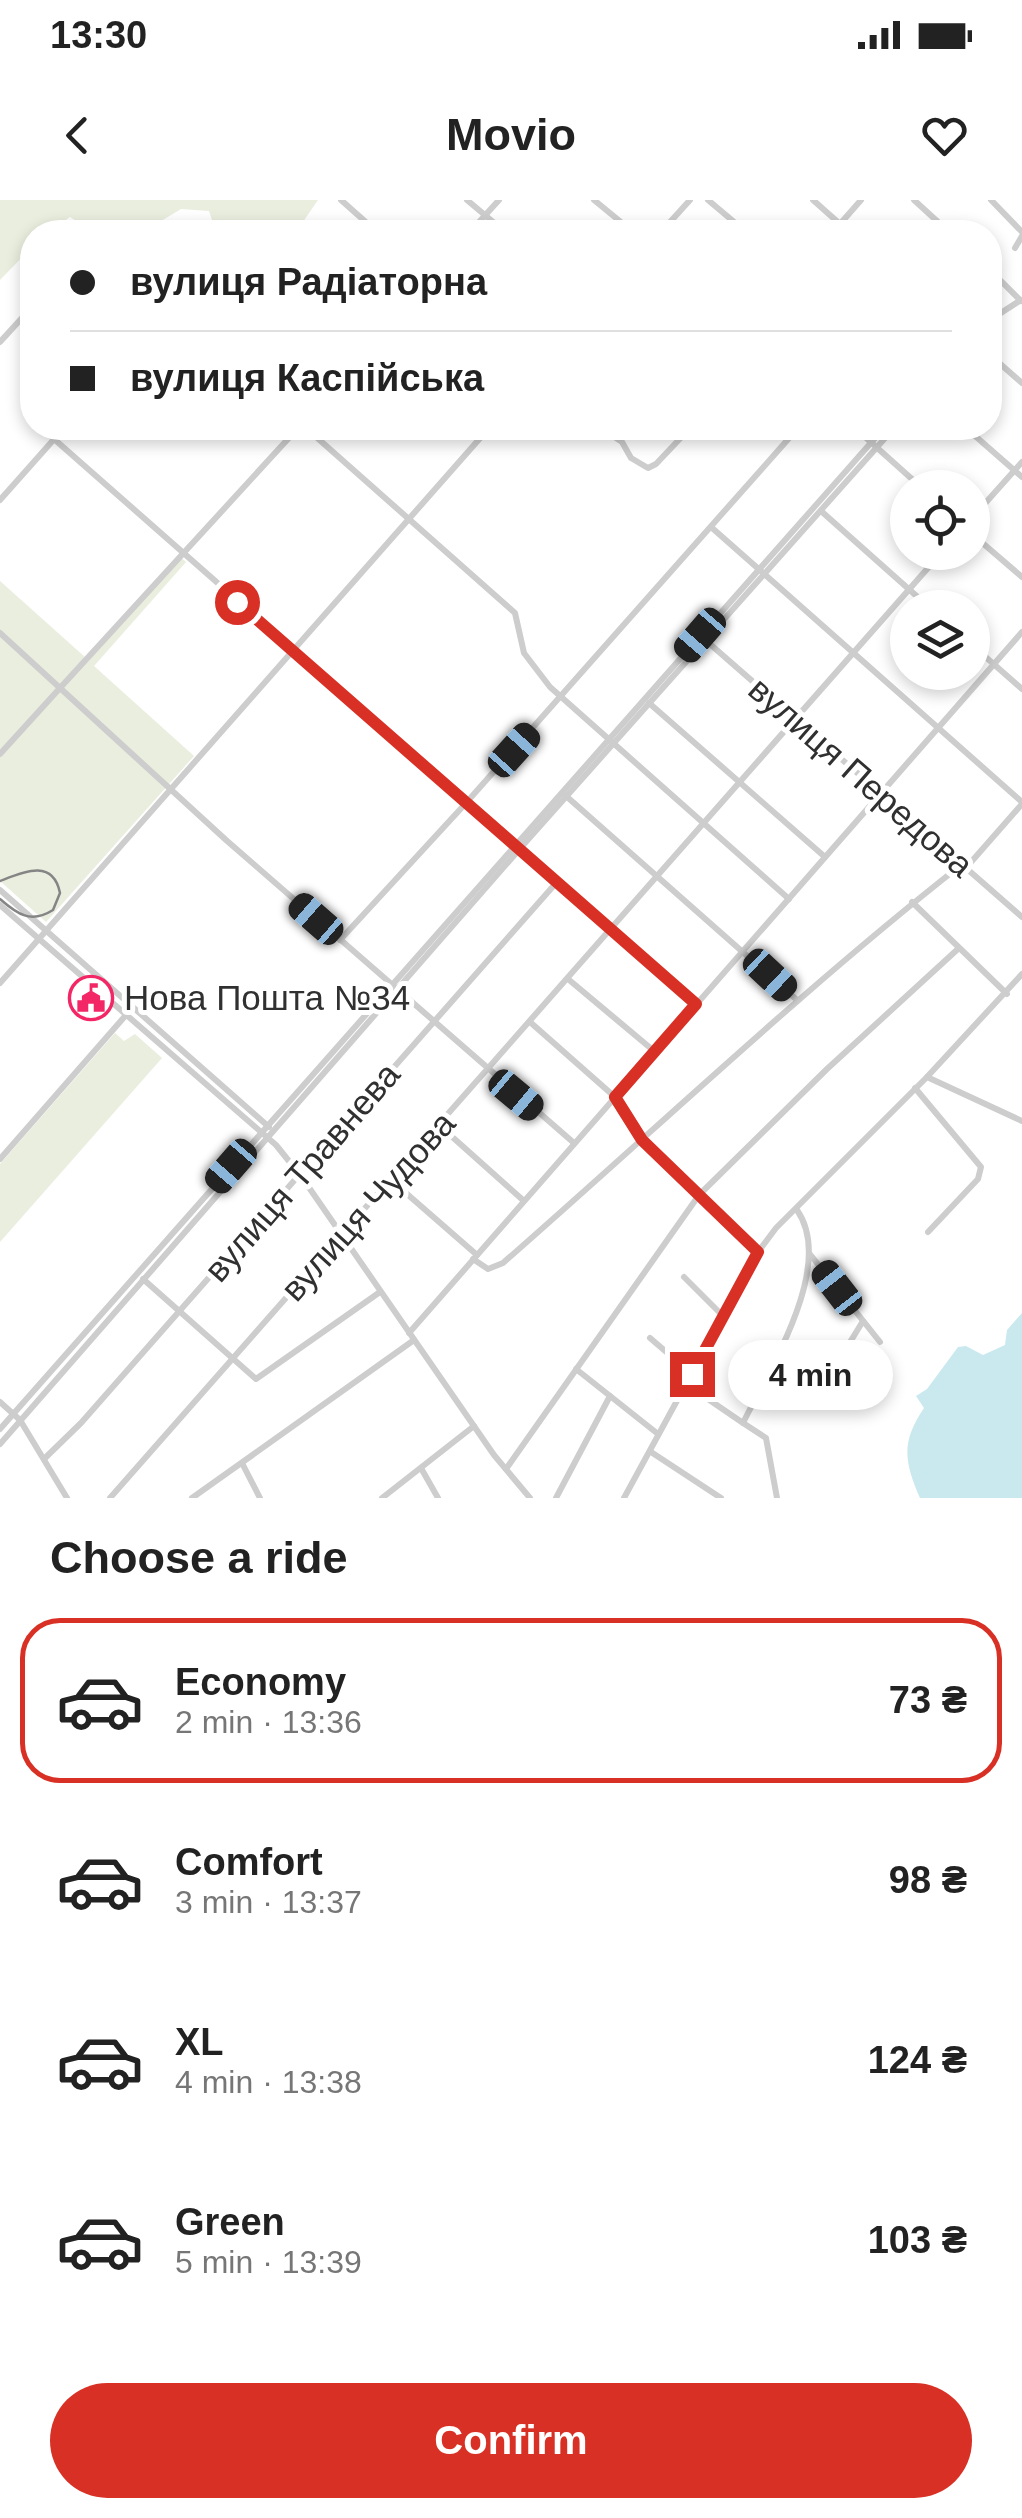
<!DOCTYPE html>
<meta charset="utf-8">
<style>
body{margin:0;font-family:Arial,sans-serif;background:#f2f2f2;color:#222;height:100vh;display:flex;flex-direction:column;font-size:38px;white-space:nowrap}
*{box-sizing:border-box;margin:0}
p{font-size:32px;color:#767676}
.icon{flex:none;width:55px;height:55px;fill:none;stroke:currentColor;stroke-width:2;stroke-linecap:round;stroke-linejoin:round}
.map{position:relative;height:1298px;overflow:hidden}
.panel{display:flex;flex-direction:column;background:#fff;flex:1}
.panel>*{flex:none}
.top-card{position:absolute;left:20px;top:20px;width:982px;height:220px;border-radius:40px;box-shadow:0 5px 15px #0003;display:grid;align-content:center;height:220px;padding:0 50px;background:#fff}
.tools{position:absolute;left:890px;top:270px;display:grid;gap:20px}
.tools a{display:grid;place-items:center;width:100px;height:100px;border-radius:50%;background:#fff;box-shadow:0 5px 15px #0003;font-size:50px}
.end{position:absolute;width:45px;height:45px;margin:-22px;border:12px solid #d93025;background:#fff;box-shadow:0 0 0 5px #fff}
.from{border-radius:50%}
.bubble{position:absolute;height:70px;border-radius:35px;background:#fff;box-shadow:0 5px 15px #0003;font-size:32px;font-weight:700;line-height:70px;text-align:center}
.car{position:absolute;width:30px;height:60px;margin:-30px -15px;border-radius:12px;box-shadow:0 0 8px 2px #0007;background:linear-gradient(#222 24%,#8ab4d8 0 40%,#222 0 76%,#8ab4d8 0 86%,#222 0)}
.top-card b{display:flex;align-items:center;gap:35px;height:95px;font-size:38px}
.top-card b+b{border-top:2px solid #e0e0e0}
.top-card i{width:25px;height:25px;background:#222}
ul{padding:0;list-style:none}
li{display:flex;align-items:center;gap:30px;height:165px;margin:0 20px 15px;padding:0 30px;border:5px solid transparent;border-radius:40px}
li div{flex:1}
li b{display:block;font-size:38px}
li em{font-style:normal;font-weight:700}
li.active{border-color:#d93025}
li>.icon{width:90px;height:90px;stroke-width:1.5}
h2{padding:0 50px;font-size:45px;line-height:120px}
.cta{display:flex;gap:20px;margin-top:auto;padding:20px 50px}
.cta a{flex:1;height:115px;border-radius:60px;background:#d93025;color:#fff;font-size:40px;font-weight:700;line-height:115px;text-align:center}
.status{display:flex;justify-content:space-between;align-items:center;height:70px;padding:0 50px;background:#fff;direction:ltr}
.status svg{height:28px;fill:currentColor}
header{display:flex;justify-content:space-between;align-items:center;height:130px;padding:0 50px;background:#fff;font-size:45px;font-weight:700}
.map>svg:first-child{display:block}
.green{fill:#eaeede}
.water{fill:#c9e9ef}
.lines{fill:none;stroke-linecap:round;stroke-linejoin:round}
.minor{stroke:#cdcdcd;stroke-width:6}
.tram{stroke:#858585;stroke-width:2.5}
.route{stroke:#d93025;stroke-width:12}
.labels{text-anchor:middle;stroke-width:10;stroke-linejoin:round;paint-order:stroke}
.street-label{font-size:35px;fill:#303030;stroke:#fff}
.poi-label{font-size:35px;fill:#303030;stroke:#fff;text-anchor:start}
</style>
<div class="status"><b>13:30</b><svg viewBox="0 0 49 12"><path d="M0 12V9h3v3zM5 12V6h3v6zM10 12V3h3v9zM15 12V0h3v12zM26 1h20v11H26zM47 4h2v5h-2z"/></svg></div>
<header><svg class="icon" aria-label="back" viewBox="0 0 24 24"><path d="M15 5l-7 7 7 7"/></svg>Movio<svg class="icon" aria-label="heart" viewBox="0 0 24 24"><path d="M12 20l-8-8c-3-5 5-10 8-4 3-6 11-1 8 4z"/></svg></header>
<div class="map">
<svg width="1022" height="1298" viewBox="0 0 1022 1298">
<rect width="100%" height="100%" fill="#fff"/>
<g class="green">
<path d="M0,0H318L296,32H216L209,11L181,9L143,32H93L70,17L49,32H32V47L0,80Z"/>
<path d="M178,355L186,362L94,466L194,556L46,722L0,681V381L86,458Z"/>
<path d="M115,833L124,841L135,834L162,858L0,1042V964Z"/>
</g>
<path class="water" d="M1022,1113V1298H920C904,1261 901,1242 924,1208L916,1196L927,1189L958,1147L966,1146L983,1155L1005,1145L1007,1130Z"/>
<g class="lines">
<g class="minor">
<path d="M341,0L377,32"/>
<path d="M467,0L505,32"/>
<path d="M594,0L633,32"/>
<path d="M708,0L746,32"/>
<path d="M813,0L849,32"/>
<path d="M914,0L949,32"/>
<path d="M991,0L1022,32"/>
<path d="M470,32L499,0"/>
<path d="M661,32L690,0"/>
<path d="M833,32L861,0"/>
<path d="M1015,48L1022,36"/>
<path d="M990,70L1021,101"/>
<path d="M990,120L1021,100"/>
<path d="M0,142L32,107"/>
<path d="M990,155L1022,183"/>
<path d="M306,228L515,413L524,453L550,487L789,699"/>
<path d="M465,228L479,239"/>
<path d="M601,228L622,242L631,258L648,268L656,264L690,228"/>
<path d="M855,228L922,288"/>
<path d="M966,228L1022,277"/>
<path d="M54,239L696,804"/>
<path d="M0,300L64,228"/>
<path d="M821,311L930,408"/>
<path d="M972,318L1022,262"/>
<path d="M711,327L1022,602"/>
<path d="M972,334L1022,377"/>
<path d="M0,433L60,488L298,228"/>
<path d="M703,438L1022,717"/>
<path d="M972,445L1022,489"/>
<path d="M649,503L825,657"/>
<path d="M0,554L60,488L226,640L574,943"/>
<path d="M566,596L797,800"/>
<path d="M965,669L1022,604"/>
<path d="M0,690L269,927"/>
<path d="M912,702L1007,794"/>
<path d="M0,705L276,945L301,976L494,1255L530,1298"/>
<path d="M340,740L466,603L798,228"/>
<path d="M568,779L654,851"/>
<path d="M0,783L489,228"/>
<path d="M530,822L615,897L642,940L758,1052"/>
<path d="M927,877L1022,921"/>
<path d="M915,888L981,967L978,979L928,1032"/>
<path d="M440,926L524,1001"/>
<path d="M0,959L126,815"/>
<path d="M391,980L477,1055"/>
<path d="M809,1053L880,1142"/>
<path d="M473,1059L488,1069L503,1063C655,930 802,790 961,665"/>
<path d="M684,1077L723,1116"/>
<path d="M143,1079L256,1179L380,1092"/>
<path d="M409,1133L1022,432"/>
<path d="M650,1138L692,1174"/>
<path d="M576,1169L658,1234"/>
<path d="M686,1184L743,1223"/>
<path d="M0,1202L20,1220L67,1298"/>
<path d="M860,1206L872,1184L849,1162L844,1152L863,1121"/>
<path d="M0,1229L884,228"/>
<path d="M0,1244L524,644L894,228"/>
<path d="M651,1252L721,1298"/>
<path d="M44,1259L81,1223L556,683"/>
<path d="M242,1263L260,1298"/>
<path d="M421,1268L438,1298"/>
<path d="M506,1269L699,995L827,869L959,748"/>
<path d="M110,1298L942,352"/>
<path d="M192,1298L414,1140"/>
<path d="M382,1298L474,1226"/>
<path d="M556,1298L610,1196"/>
<path d="M624,1298L758,1052L776,1028L927,877L1022,774"/>
<path d="M777,1298L766,1238L743,1223C769,1170 836,1066 797,1010"/>
</g>
<path class="tram" d="M0,681C23,672 53,658 60,693L53,710C31,724 17,714 0,699"/>
</g>
<g class="lines">
<path class="route" d="M237,402L696,804L615,897L642,940L758,1052L692,1174"/>
</g>
<defs>
<symbol id="civic-ring" viewBox="-11 -11 22 22"><circle r="9.5" fill="#fff" stroke="#f32765" stroke-width="1.5"/><path d="M-.6-6.5H3V-4.5H.6V-3L4-1V1h2V6H-6V1h2V-1L-.6-3ZM-1.2 2.5V6h2.4V2.5Z" fill="#f32765"/></symbol>
</defs>
<g fill-rule="evenodd">
<use href="#civic-ring" x="66" y="773" width="50" height="50"/>
</g>
<g class="labels">
<g class="street-label">
<text transform="translate(861 577) rotate(41)" y="12">вулиця Передова</text>
<text transform="translate(302 972) rotate(-49)" y="12">вулиця Травнева</text>
<text transform="translate(368 1006) rotate(-48)" y="12">вулиця Чудова</text>
</g>
<g class="poi-label">
<text x="124" y="810">Нова Пошта №34</text>
</g>
</g>
</svg>
<div class="tools">
<a><svg class="icon" aria-label="locate" viewBox="0 0 24 24"><circle cx="12" cy="12" r="6"/><path d="M12 2v4M12 18v4M2 12h4M18 12h4"/></svg></a>
<a><svg class="icon" aria-label="layers" viewBox="0 0 24 24"><path d="M12 4l9 5-9 5-9-5zM3 14l9 5 9-5"/></svg></a>
</div>
<i class="end from" style="left:237px;top:402px"></i>
<i class="end" style="left:692px;top:1174px"></i>
<div class="bubble" style="left:728px;top:1140px;width:165px">4 min</div>
<i class="car" style="left:700px;top:435px;rotate:221deg"></i>
<i class="car" style="left:514px;top:550px;rotate:42deg"></i>
<i class="car" style="left:316px;top:719px;rotate:311deg"></i>
<i class="car" style="left:770px;top:775px;rotate:133deg"></i>
<i class="car" style="left:516px;top:895px;rotate:130deg"></i>
<i class="car" style="left:231px;top:966px;rotate:221deg"></i>
<i class="car" style="left:837px;top:1088px;rotate:322deg"></i>
<div class="top-card">
<b><i class="from"></i>вулиця Радіаторна</b>
<b><i></i>вулиця Каспійська</b>
</div>
</div>
<section class="panel">
<h2>Choose a ride</h2>
<ul>
<li class="active"><svg class="icon" aria-label="car" viewBox="0 0 24 24"><path d="M5 17H2v-5l4-1 3-4h7l3 4 3 1v5h-3M9 17h6M6 11h13"/><circle cx="7" cy="17" r="2"/><circle cx="17" cy="17" r="2"/></svg><div><b>Economy</b><p>2 min · 13:36</p></div><em>73 ₴</em></li>
<li><svg class="icon" aria-label="car" viewBox="0 0 24 24"><path d="M5 17H2v-5l4-1 3-4h7l3 4 3 1v5h-3M9 17h6M6 11h13"/><circle cx="7" cy="17" r="2"/><circle cx="17" cy="17" r="2"/></svg><div><b>Comfort</b><p>3 min · 13:37</p></div><em>98 ₴</em></li>
<li><svg class="icon" aria-label="car" viewBox="0 0 24 24"><path d="M5 17H2v-5l4-1 3-4h7l3 4 3 1v5h-3M9 17h6M6 11h13"/><circle cx="7" cy="17" r="2"/><circle cx="17" cy="17" r="2"/></svg><div><b>XL</b><p>4 min · 13:38</p></div><em>124 ₴</em></li>
<li><svg class="icon" aria-label="car" viewBox="0 0 24 24"><path d="M5 17H2v-5l4-1 3-4h7l3 4 3 1v5h-3M9 17h6M6 11h13"/><circle cx="7" cy="17" r="2"/><circle cx="17" cy="17" r="2"/></svg><div><b>Green</b><p>5 min · 13:39</p></div><em>103 ₴</em></li>
</ul>
<div class="cta"><a>Confirm</a></div>
</section>
